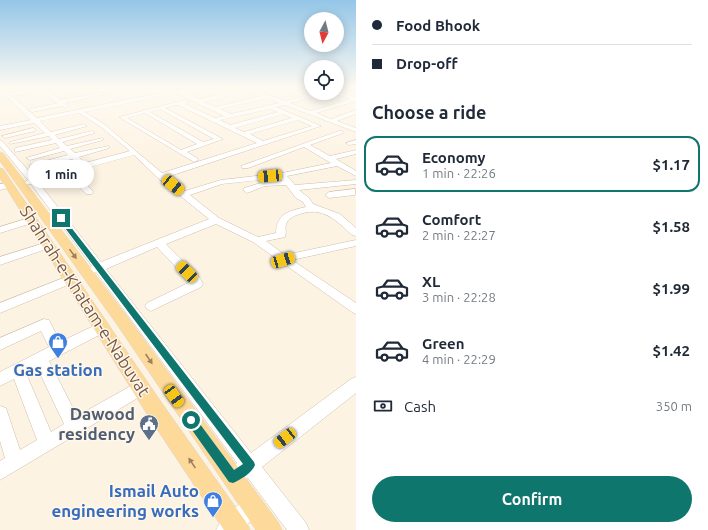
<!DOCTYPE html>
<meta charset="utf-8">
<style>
body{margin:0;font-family:Ubuntu,sans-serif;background:#f2f2f3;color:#1f2937;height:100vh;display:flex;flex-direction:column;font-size:15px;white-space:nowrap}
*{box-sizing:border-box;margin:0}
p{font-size:13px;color:#747a83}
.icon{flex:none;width:22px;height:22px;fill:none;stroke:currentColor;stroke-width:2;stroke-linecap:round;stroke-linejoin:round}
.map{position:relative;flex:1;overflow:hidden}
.sheet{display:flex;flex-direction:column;background:#fff;width:352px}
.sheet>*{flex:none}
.banner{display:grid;align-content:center;height:88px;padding:0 16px;background:#fff}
.needle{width:26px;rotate:187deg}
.fabs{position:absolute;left:304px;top:12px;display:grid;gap:8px}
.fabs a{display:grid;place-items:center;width:40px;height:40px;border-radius:50%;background:#fff;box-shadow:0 2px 10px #0003;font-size:20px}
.end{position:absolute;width:18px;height:18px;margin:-9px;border:5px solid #0f766e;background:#fff;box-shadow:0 0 0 2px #fff}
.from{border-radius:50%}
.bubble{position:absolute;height:28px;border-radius:14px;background:#fff;box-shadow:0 2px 10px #0003;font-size:13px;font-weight:700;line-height:28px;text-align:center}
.car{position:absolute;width:12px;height:24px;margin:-12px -6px;border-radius:5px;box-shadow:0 0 3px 1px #0007;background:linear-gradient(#f5c518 24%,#345 0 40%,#f5c518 0 76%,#345 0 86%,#f5c518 0)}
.banner b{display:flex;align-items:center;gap:14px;height:38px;font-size:15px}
.banner b+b{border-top:1px solid #e0e1e3}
.banner i{width:10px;height:10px;background:#1f2937}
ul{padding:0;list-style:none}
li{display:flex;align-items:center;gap:12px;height:56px;margin:0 8px 6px;padding:0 8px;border:2px solid transparent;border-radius:12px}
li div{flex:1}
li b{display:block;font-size:15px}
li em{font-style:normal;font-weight:700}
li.active{border-color:#0f766e}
li>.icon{width:36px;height:36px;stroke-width:1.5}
h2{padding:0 16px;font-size:18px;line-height:48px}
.pay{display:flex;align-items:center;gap:10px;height:44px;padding:0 16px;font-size:15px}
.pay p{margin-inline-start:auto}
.primary-button{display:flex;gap:8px;margin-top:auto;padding:8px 16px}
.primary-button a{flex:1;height:46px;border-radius:24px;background:#0f766e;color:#fff;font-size:16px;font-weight:700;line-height:46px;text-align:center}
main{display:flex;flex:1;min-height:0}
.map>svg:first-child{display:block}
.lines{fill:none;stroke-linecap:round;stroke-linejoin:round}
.minor-casing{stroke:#d0bdac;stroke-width:1}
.major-casing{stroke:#dbd4cf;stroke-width:1}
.minor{fill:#fff;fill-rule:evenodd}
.major{fill:#fdd99a;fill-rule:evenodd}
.oneway{fill:#9e7f61}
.route{fill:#0f766e}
.labels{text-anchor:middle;stroke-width:3;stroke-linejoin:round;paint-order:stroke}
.near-street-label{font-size:17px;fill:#755948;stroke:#fff7ea}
.near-shop-label{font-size:17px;font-weight:bold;fill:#366cbe;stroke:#fff7ea}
.near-service-label{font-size:17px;font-weight:bold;fill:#4e5e75;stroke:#fff7ea;text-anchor:end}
</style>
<main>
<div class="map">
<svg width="356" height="530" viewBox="0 0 356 530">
<rect width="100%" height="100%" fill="#fdf3e3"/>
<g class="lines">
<defs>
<g id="minor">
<path d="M0,88H4L9,93L43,88L61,100L124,88H134L65,103L69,106L66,108L62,106L32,112L29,110L30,109L58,103L40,91L12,96L37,118L184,88H193L182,91L199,99L241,90L238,88L252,89L285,101L302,97L279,88H286L308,95L326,93L290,103L311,111L350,99L333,93H337V92L356,97V101L316,113L331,119L356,110V114L337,121L356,128V132L285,105L276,107L321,126L167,177L185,191L221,180L282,173L331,163L304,147L248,168H242L241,166L339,131H343V133L310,145L330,156L356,150V154L336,159L356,171V176L337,166L287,176L295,185L356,180V184L299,190L309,198L313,204L340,214L356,228V236L352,235C337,221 323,206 300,214C296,215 289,218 287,222C284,227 287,232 285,237L266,241L285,255L356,240V246L292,260L356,303V314L352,312L253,242L216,224L166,244L200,278L203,284L201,287L155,309L151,311L147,309L145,306L147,303L190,282L157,247L106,269L251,453L351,379L356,377V393L262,467L306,523L309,530H287L248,478L233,487L227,484L224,478L227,472L237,463L96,272L92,274L88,273L86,270L92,266L31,184L24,185L23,183L28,180L0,146V140L2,141L35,178L79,165L72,159L33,169H30V165L68,155L64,151L30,160L26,158L60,148L56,143L15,152V148L52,140L49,136L10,144V142L45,133L34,123L0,130V126L31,120L6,96ZM248,91L261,96L216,107L204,102ZM176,93L224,116L215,118L185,104L188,102L185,100L119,117L194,162L198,160L197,158L187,152L223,139L165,108L178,105L257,143L162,173L105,125L85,112ZM267,98L279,103L231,114L220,109ZM160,109L214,139L203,142L150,112ZM270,109L278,112L230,125L220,120ZM79,113L101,127L130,151L85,163L79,157L109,148V146L75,153L70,149L103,140V138L67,146L62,142L95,133L92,131L59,139L55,135L87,126L84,124L51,132L40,121ZM145,113L197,144L181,150L127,118ZM283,114L292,118L244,132L235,128ZM298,120L312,126L263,141L250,134ZM134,155L158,178L209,219L101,262L38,182L66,174L86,194H92L93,192L92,190L72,172ZM280,178L282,181L264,182L244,188L243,190L247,193L265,186L286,185L296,198L303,202L306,207C289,211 277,213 276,233L258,237L219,218L190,195L222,184Z"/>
<path d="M64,88H69L76,93L71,94Z"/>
<path d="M347,88H356V92L347,89Z"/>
<path d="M33,128L36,130L35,131L5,138L2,136Z"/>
<path d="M356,140V144L349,145L346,143Z"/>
<path d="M9,183L13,185L12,187L0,190V184Z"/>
<path d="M355,189V195L329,198L325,195L329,192Z"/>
<path d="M32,217L35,218L37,220L35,222L0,233V227Z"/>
<path d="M48,242L53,245L52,247L0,265V257Z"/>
<path d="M71,275L75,276L77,279L75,282L0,313V303Z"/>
<path d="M44,319L49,320L60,342L102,322L107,323L109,327L107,331L49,361L77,416L136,383L141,381L146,383L149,388L146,393L0,480V461L5,458L0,441V406L6,408L20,450L37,440L14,379L0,386V372L49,347L41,331L0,350V338ZM37,367L64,424L51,432L26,373Z"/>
<path d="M253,496L260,499L263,506L260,513L241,530H216C221,517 240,502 253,496Z"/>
</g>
<g id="major">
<path d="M0,152L3,153L126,315L278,522L282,530H256L116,323L0,161Z"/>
<path d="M0,168L3,169L161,402L246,522L250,530H224L147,414L0,178Z"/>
</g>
</defs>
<use href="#minor" class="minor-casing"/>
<use href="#major" class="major-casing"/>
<use href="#minor" class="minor"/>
<use href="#major" class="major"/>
</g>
<defs><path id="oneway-solid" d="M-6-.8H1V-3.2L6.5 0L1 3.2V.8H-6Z"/></defs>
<g class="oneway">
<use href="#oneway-solid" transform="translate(73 254) rotate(54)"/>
<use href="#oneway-solid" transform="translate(149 359) rotate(56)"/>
<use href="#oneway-solid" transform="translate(192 463) rotate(-124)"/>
</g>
<linearGradient id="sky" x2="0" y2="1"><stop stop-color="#94c6e8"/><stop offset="0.54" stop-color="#fefaf2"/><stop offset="1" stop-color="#fefaf2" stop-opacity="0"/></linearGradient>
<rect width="356" height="162" fill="url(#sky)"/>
<path class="route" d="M59,217H63L254,462L255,465C252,473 240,480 233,483L229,482L187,423L186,420L187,416L191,415L194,416L234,470L243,464L59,220Z"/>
<defs>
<symbol id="shop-pin" viewBox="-11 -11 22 30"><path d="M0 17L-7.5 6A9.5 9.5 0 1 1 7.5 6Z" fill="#3f7fe0" stroke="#fff7ea"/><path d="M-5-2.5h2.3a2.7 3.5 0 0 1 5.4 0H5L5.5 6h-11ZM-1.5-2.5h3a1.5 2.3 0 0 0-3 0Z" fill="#fff"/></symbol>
<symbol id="civic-pin" viewBox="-11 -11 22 30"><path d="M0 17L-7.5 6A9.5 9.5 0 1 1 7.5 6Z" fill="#5c6f8a" stroke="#fff7ea"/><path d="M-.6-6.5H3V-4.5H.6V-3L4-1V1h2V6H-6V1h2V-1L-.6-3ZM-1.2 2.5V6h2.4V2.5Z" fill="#fff"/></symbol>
</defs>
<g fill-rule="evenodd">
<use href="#shop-pin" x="47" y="331" width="22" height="30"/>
<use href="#civic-pin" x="138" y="413" width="22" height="30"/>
<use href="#shop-pin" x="202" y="490" width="22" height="30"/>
</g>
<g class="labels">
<g class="near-street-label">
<text transform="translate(85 301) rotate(57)" y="6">Shahrah-e-Khatam-e-Nabuvat</text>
</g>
<g class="near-shop-label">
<text x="58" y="376">Gas station</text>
<text x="199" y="497" text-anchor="end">Ismail Auto<tspan x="199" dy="20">engineering works</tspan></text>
</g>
<g class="near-service-label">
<text x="135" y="420">Dawood<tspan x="135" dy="20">residency</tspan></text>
</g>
</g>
</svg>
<div class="fabs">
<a><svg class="needle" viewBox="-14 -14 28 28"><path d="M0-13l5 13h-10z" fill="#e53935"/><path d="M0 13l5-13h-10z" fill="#747a83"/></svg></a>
<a><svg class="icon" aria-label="locate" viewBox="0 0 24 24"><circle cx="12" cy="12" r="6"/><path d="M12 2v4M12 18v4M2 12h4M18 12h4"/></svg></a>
</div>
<i class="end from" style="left:191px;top:420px"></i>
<i class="end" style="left:61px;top:218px"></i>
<div class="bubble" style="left:28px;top:160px;width:66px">1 min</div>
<i class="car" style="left:270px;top:176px;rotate:265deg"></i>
<i class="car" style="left:173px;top:185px;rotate:129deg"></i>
<i class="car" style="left:283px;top:260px;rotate:73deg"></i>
<i class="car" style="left:187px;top:272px;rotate:315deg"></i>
<i class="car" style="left:174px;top:396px;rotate:144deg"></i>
<i class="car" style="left:285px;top:438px;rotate:232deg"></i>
</div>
<section class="sheet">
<div class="banner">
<b><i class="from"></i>Food Bhook</b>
<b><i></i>Drop-off</b>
</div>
<h2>Choose a ride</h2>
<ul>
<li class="active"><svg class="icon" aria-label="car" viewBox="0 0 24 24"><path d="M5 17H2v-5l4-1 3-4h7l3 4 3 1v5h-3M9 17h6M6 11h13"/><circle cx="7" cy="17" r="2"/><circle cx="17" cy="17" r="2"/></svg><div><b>Economy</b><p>1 min · 22:26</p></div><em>$1.17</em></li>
<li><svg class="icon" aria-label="car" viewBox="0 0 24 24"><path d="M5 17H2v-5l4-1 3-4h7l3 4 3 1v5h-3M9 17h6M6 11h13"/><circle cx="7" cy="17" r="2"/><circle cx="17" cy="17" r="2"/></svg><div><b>Comfort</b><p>2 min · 22:27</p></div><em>$1.58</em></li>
<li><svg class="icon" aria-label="car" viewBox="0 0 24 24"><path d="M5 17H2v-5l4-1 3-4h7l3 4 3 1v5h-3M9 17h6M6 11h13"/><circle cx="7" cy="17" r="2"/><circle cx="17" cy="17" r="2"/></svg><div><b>XL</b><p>3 min · 22:28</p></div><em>$1.99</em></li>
<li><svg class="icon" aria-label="car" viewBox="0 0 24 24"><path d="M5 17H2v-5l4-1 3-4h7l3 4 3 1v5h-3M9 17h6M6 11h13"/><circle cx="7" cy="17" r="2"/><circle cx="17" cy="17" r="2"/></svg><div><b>Green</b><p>4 min · 22:29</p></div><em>$1.42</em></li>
</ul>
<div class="pay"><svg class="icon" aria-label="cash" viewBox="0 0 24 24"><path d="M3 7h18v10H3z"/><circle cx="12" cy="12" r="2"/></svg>Cash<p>350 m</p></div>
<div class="primary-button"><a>Confirm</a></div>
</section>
</main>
